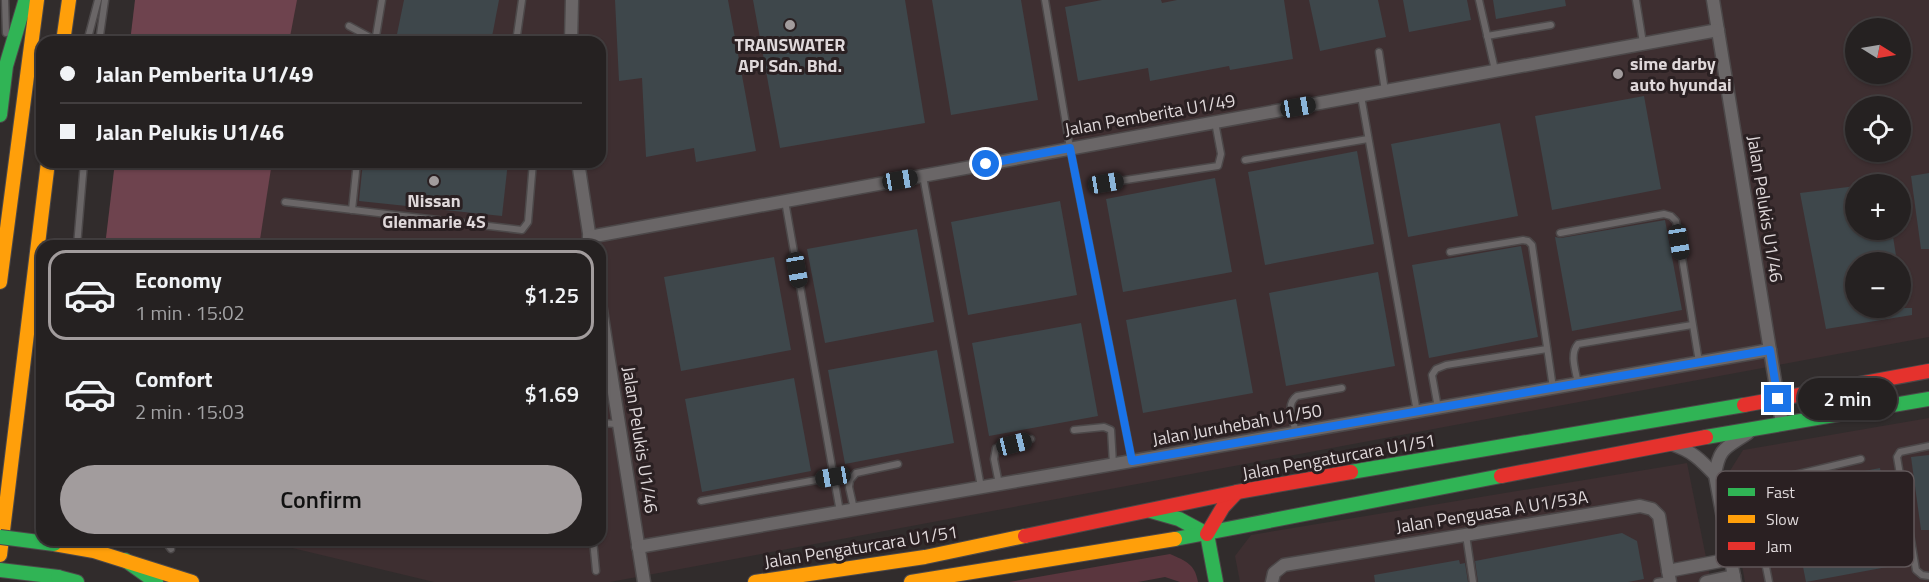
<!DOCTYPE html>
<meta charset="utf-8">
<style>
body{margin:0;font-family:"Titillium Web",sans-serif;background:#2d292a;color:#f1f3f6;height:100vh;display:flex;flex-direction:column;font-size:22px;white-space:nowrap}
*{box-sizing:border-box;margin:0}
p{font-size:20px;color:#a3a3a5}
.icon{flex:none;width:33px;height:33px;fill:none;stroke:currentColor;stroke-width:2;stroke-linecap:round;stroke-linejoin:round}
.map{position:relative;flex:1;overflow:hidden}
.details{position:absolute;left:36px;top:240px;width:570px;height:306px;display:flex;flex-direction:column;background:#252121;border-radius:18px;box-shadow:0 2px 4px #0004,0 0 0 2px #423e3f}
.details>*{flex:none}
.banner{position:absolute;left:36px;top:36px;width:570px;height:132px;border-radius:18px;box-shadow:0 2px 4px #0004,0 0 0 2px #423e3f;display:grid;align-content:center;height:132px;padding:0 24px;background:#252121}
.needle{width:39px;rotate:101deg}
.tools{position:absolute;left:1845px;top:18px;display:grid;gap:12px}
.tools a{display:grid;place-items:center;width:66px;height:66px;border-radius:50%;background:#252121;box-shadow:0 2px 4px #0004,0 0 0 2px #423e3f;font-size:30px}
.end{position:absolute;width:27px;height:27px;margin:-14px;border:8px solid #1a73e8;background:#fff;box-shadow:0 0 0 3px #fff}
.from{border-radius:50%}
.bubble{position:absolute;height:42px;border-radius:21px;background:#252121;box-shadow:0 2px 4px #0004,0 0 0 2px #423e3f;font-size:20px;font-weight:600;line-height:42px;text-align:center}
.car{position:absolute;width:18px;height:36px;margin:-18px -9px;border-radius:8px;box-shadow:0 0 4px 2px #0007;background:linear-gradient(#222 24%,#8ab4d8 0 40%,#222 0 76%,#8ab4d8 0 86%,#222 0)}
.banner b{display:flex;align-items:center;gap:21px;height:57px;font-size:22px}
.banner b+b{border-top:2px solid #423e3f}
.banner i{width:15px;height:15px;background:#f1f3f6}
ul{padding:10px 0 0;list-style:none}
li{display:flex;align-items:center;gap:18px;height:90px;margin:0 12px 9px;padding:0 12px;border:3px solid transparent;border-radius:18px}
li div{flex:1}
li b{display:block;font-size:22px}
li em{font-style:normal;font-weight:600}
li.active{border-color:#a29c9d}
li>.icon{width:54px;height:54px;stroke-width:1.5}
.action{display:flex;gap:12px;margin-top:auto;padding:12px 24px}
.action a{flex:1;height:69px;border-radius:36px;background:#a29c9d;color:#111;font-size:24px;font-weight:600;line-height:69px;text-align:center}
.map>svg:first-child{display:block}
.built{fill:#3e2f31;fill-rule:evenodd}
.green{fill:#5a363e}
.forest{fill:#6e434e}
.building{fill:#3e474b}
.lines{fill:none;stroke-linecap:round;stroke-linejoin:round}
.lane-casing{stroke:#4c4849;stroke-width:9}
.street-casing{stroke:#4c4849;stroke-width:15}
.fast-casing{stroke:#4c4849;stroke-width:16}
.slow-casing{stroke:#4c4849;stroke-width:16}
.jam-casing{stroke:#4c4849;stroke-width:16}
.lane{stroke:#6a6667;stroke-width:6}
.street{stroke:#6a6667;stroke-width:12}
.fast{stroke:#30b455;stroke-width:14}
.slow{stroke:#ff9f0a;stroke-width:14}
.jam{stroke:#e5322d;stroke-width:14}
.fast-bridge-casing{stroke:#4c4849;stroke-width:16;stroke-linecap:butt}
.fast-bridge{stroke:#30b455;stroke-width:14}
.route{stroke:#1a73e8;stroke-width:8}
.poi-dot{fill:#a29c9d;stroke:#2a2022;stroke-width:2}
.labels{text-anchor:middle;stroke-width:6;stroke-linejoin:round;paint-order:stroke}
.poi-label{font-size:18px;font-weight:bold;fill:#dfd8da;stroke:#2a2022}
.street-label{font-size:18px;fill:#dfd8da;stroke:#2a2022}
.key{fill:#2a2022;stroke:#605759;stroke-width:1.5}
.key-label{font-size:16px;fill:#dfd8da}
</style>
<div class="map">
<svg width="1929" height="582" viewBox="0 0 1929 582">
<rect width="100%" height="100%" fill="#312c2c"/>
<g class="built">
<path d="M189,0H1929V337L610,582H434L259,540H600V246H159L169,162H600V42H184ZM1856,28H1900V74H1856ZM1856,106H1900V152H1856ZM1856,184H1900V230H1856ZM1856,262H1900V308H1856Z"/>
<path d="M1929,418V582H1745L1726,477L1743,450Z"/>
<path d="M1687,463L1711,582H1240L1235,556L1251,535Z"/>
</g>
<path class="green" d="M1170,554C1186,561 1195,564 1198,582H1180L1165,577L1138,582H1009Z"/>
<g class="forest">
<path d="M135,0H297L289,42H130Z"/>
<path d="M115,162H272L259,246H105Z"/>
</g>
<g class="building">
<path d="M404,0H499L491,42H414L396,39Z"/>
<path d="M615,0H728L756,151L696,162L694,148L646,157L642,78L619,81Z"/>
<path d="M753,0H905L925,123L780,148Z"/>
<path d="M932,0H1021L1038,100L951,115Z"/>
<path d="M1102,0H1161L1162,3L1177,0H1284L1293,59L1230,70L1229,66L1150,81L1148,68L1078,81L1065,7Z"/>
<path d="M1309,0H1378L1386,37L1320,51Z"/>
<path d="M1403,0H1467L1471,20L1409,32Z"/>
<path d="M1493,0H1565L1566,6L1496,19Z"/>
<path d="M1644,96L1661,189L1552,210L1535,116Z"/>
<path d="M1500,123L1518,216L1408,237L1391,144Z"/>
<path d="M1357,151L1374,244L1265,265L1248,172Z"/>
<path d="M363,162H508L502,216L359,201Z"/>
<path d="M1929,173V249H1921L1911,176Z"/>
<path d="M1215,178L1232,272L1123,292L1106,199Z"/>
<path d="M1856,186V230H1892L1897,262H1856V308H1912V315L1826,329L1800,193Z"/>
<path d="M1060,201L1077,295L968,315L951,222Z"/>
<path d="M1665,220L1682,310L1572,331L1555,237L1561,238Z"/>
<path d="M917,229L934,322L825,343L807,249Z"/>
<path d="M1521,246L1538,337L1429,358L1412,265Z"/>
<path d="M774,257L791,350L681,371L664,277Z"/>
<path d="M1378,272L1395,366L1286,386L1269,293Z"/>
<path d="M1236,299L1253,393L1143,413L1126,320Z"/>
<path d="M1081,323L1098,416L989,436L972,343Z"/>
<path d="M937,350L954,443L845,464L828,370Z"/>
<path d="M794,378L811,471L702,492L685,399Z"/>
<path d="M1929,455V530H1921L1911,457Z"/>
<path d="M1880,468L1898,565L1806,582L1787,486Z"/>
<path d="M1622,533L1637,541L1644,579L1628,582H1478L1475,561Z"/>
<path d="M1459,560L1460,564L1465,563L1468,582H1375L1374,575Z"/>
</g>
<g class="lines">
<defs>
<g id="lane">
<path d="M5,0L6,33"/>
<path d="M1045,0L1070,148L1132,461"/>
<path d="M1479,0L1495,70"/>
<path d="M1636,0L1643,43"/>
<path d="M349,26L375,40"/>
<path d="M1487,36L1551,25"/>
<path d="M87,42L98,0"/>
<path d="M99,42L105,0"/>
<path d="M375,42L382,0"/>
<path d="M516,42L522,0"/>
<path d="M1379,52L1385,91"/>
<path d="M1361,96L1417,412"/>
<path d="M1245,160L1368,139"/>
<path d="M923,176L981,487"/>
<path d="M1106,183L1218,166L1221,154L1215,122"/>
<path d="M785,201L840,512"/>
<path d="M285,202L522,230L528,222L533,162"/>
<path d="M352,210L357,162"/>
<path d="M1560,233L1664,214L1671,216L1676,221L1699,362"/>
<path d="M77,246L84,162"/>
<path d="M345,246L352,243L375,246"/>
<path d="M1450,252L1523,240L1528,241L1532,245L1553,388"/>
<path d="M1578,384C1576,371 1569,354 1578,344L1692,325"/>
<path d="M1438,408L1432,375L1436,369L1446,365L1547,349"/>
<path d="M600,423L618,424"/>
<path d="M1074,430L1104,427L1111,430L1113,464"/>
<path d="M1296,432C1293,420 1285,404 1297,396L1342,388"/>
<path d="M1929,446L1900,452L1897,457L1916,570L1922,575L1929,576"/>
<path d="M999,484L994,459L996,448L1031,439"/>
<path d="M1750,486L1769,582"/>
<path d="M1719,493L1861,459"/>
<path d="M701,501L833,477"/>
<path d="M854,509L849,487L850,480L856,473L898,464"/>
<path d="M1466,535L1473,582"/>
<path d="M164,540L171,549"/>
<path d="M593,540L596,571"/>
<path d="M1657,582L1669,580"/>
</g>
<g id="street">
<path d="M1713,0L1782,424"/>
<path d="M571,42L572,0"/>
<path d="M578,162L591,246"/>
<path d="M589,237L1718,30"/>
<path d="M600,304L644,582"/>
<path d="M1671,444C1692,451 1700,459 1715,475"/>
<path d="M638,547L1770,350"/>
<path d="M1668,571L1731,559"/>
<path d="M1272,582L1274,573L1284,565L1640,506L1652,509L1659,516L1670,582"/>
<path d="M1706,582L1734,576"/>
<path d="M1735,582L1715,475C1719,447 1726,448 1748,433"/>
</g>
<g id="fast">
<path d="M0,115L6,66L25,2"/>
<path d="M1706,437L1929,399"/>
<path d="M1351,472L1744,405"/>
<path d="M1151,511L1179,519L1207,534"/>
<path d="M1207,534L1216,582"/>
<path d="M1175,539L1501,476"/>
<path d="M125,560L156,582"/>
<path d="M0,570L58,577"/>
<path d="M58,577L77,582"/>
</g>
<g id="slow">
<path d="M63,42L69,0"/>
<path d="M0,282L37,0"/>
<path d="M54,544L94,551L192,582"/>
<path d="M0,555L48,162"/>
<path d="M755,582L925,557L1025,536"/>
<path d="M911,582L1175,539"/>
</g>
<g id="jam">
<path d="M1744,405L1929,371"/>
<path d="M1501,476L1706,437"/>
<path d="M1207,534L1223,507L1237,492"/>
<path d="M1025,536L1237,492L1351,472"/>
</g>
</defs>
<use href="#lane" class="lane-casing"/>
<use href="#street" class="street-casing"/>
<use href="#fast" class="fast-casing"/>
<use href="#slow" class="slow-casing"/>
<use href="#jam" class="jam-casing"/>
<use href="#lane" class="lane"/>
<use href="#street" class="street"/>
<use href="#fast" class="fast"/>
<use href="#slow" class="slow"/>
<use href="#jam" class="jam"/>
<defs>
<path id="fast-bridge" d="M0,537L54,544"/>
</defs>
<use href="#fast-bridge" class="fast-bridge-casing"/>
<use href="#fast-bridge" class="fast-bridge"/>
</g>
<g class="lines">
<path class="route" d="M986,164L1070,148L1132,461L1770,350L1778,399"/>
</g>
<g class="poi-dot">
<circle cx="790" cy="25" r="6"/>
<circle cx="1618" cy="74" r="6"/>
<circle cx="434" cy="181" r="6"/>
</g>
<g class="labels">
<g class="poi-label">
<text x="790" y="51">TRANSWATER<tspan x="790" dy="21">API Sdn. Bhd.</tspan></text>
<text x="1630" y="70" text-anchor="start">sime darby<tspan x="1630" dy="21">auto hyundai</tspan></text>
<text x="434" y="207">Nissan<tspan x="434" dy="21">Glenmarie 4S</tspan></text>
</g>
<g class="street-label">
<text transform="translate(1150 115) rotate(-10)" y="6">Jalan Pemberita U1/49</text>
<text transform="translate(1765 209) rotate(81)" y="6">Jalan Pelukis U1/46</text>
<text transform="translate(1237 425) rotate(-10)" y="6">Jalan Juruhebah U1/50</text>
<text transform="translate(640 440) rotate(81)" y="6">Jalan Pelukis U1/46</text>
<text transform="translate(1339 457) rotate(-10)" y="6">Jalan Pengaturcara U1/51</text>
<text transform="translate(1492 512) rotate(-9)" y="6">Jalan Penguasa A U1/53A</text>
<text transform="translate(861 547) rotate(-9)" y="6">Jalan Pengaturcara U1/51</text>
</g>
</g>
<rect x="1716" y="471" width="198" height="96" rx="9" class="key"/>
<rect x="1728" y="488" width="27" height="8" fill="#30b455"/>
<rect x="1728" y="515" width="27" height="8" fill="#ff9f0a"/>
<rect x="1728" y="542" width="27" height="8" fill="#e5322d"/>
<g class="key-label">
<text x="1766" y="498">Fast</text>
<text x="1766" y="525">Slow</text>
<text x="1766" y="552">Jam</text>
</g>
</svg>
<div class="tools">
<a><svg class="needle" viewBox="-14 -14 28 28"><path d="M0-13l5 13h-10z" fill="#e53935"/><path d="M0 13l5-13h-10z" fill="#a3a3a5"/></svg></a>
<a><svg class="icon" aria-label="locate" viewBox="0 0 24 24"><circle cx="12" cy="12" r="6"/><path d="M12 2v4M12 18v4M2 12h4M18 12h4"/></svg></a>
<a>+</a>
<a>−</a>
</div>
<i class="end from" style="left:986px;top:164px"></i>
<i class="end" style="left:1778px;top:399px"></i>
<div class="bubble" style="left:1798px;top:378px;width:99px">2 min</div>
<i class="car" style="left:1298px;top:107px;rotate:80deg"></i>
<i class="car" style="left:900px;top:180px;rotate:80deg"></i>
<i class="car" style="left:1106px;top:183px;rotate:81deg"></i>
<i class="car" style="left:1679px;top:242px;rotate:171deg"></i>
<i class="car" style="left:797px;top:270px;rotate:170deg"></i>
<i class="car" style="left:1014px;top:444px;rotate:76deg"></i>
<i class="car" style="left:833px;top:477px;rotate:260deg"></i>
<div class="banner">
<b><i class="from"></i>Jalan Pemberita U1/49</b>
<b><i></i>Jalan Pelukis U1/46</b>
</div>
<section class="details">
<ul>
<li class="active"><svg class="icon" aria-label="car" viewBox="0 0 24 24"><path d="M5 17H2v-5l4-1 3-4h7l3 4 3 1v5h-3M9 17h6M6 11h13"/><circle cx="7" cy="17" r="2"/><circle cx="17" cy="17" r="2"/></svg><div><b>Economy</b><p>1 min · 15:02</p></div><em>$1.25</em></li>
<li><svg class="icon" aria-label="car" viewBox="0 0 24 24"><path d="M5 17H2v-5l4-1 3-4h7l3 4 3 1v5h-3M9 17h6M6 11h13"/><circle cx="7" cy="17" r="2"/><circle cx="17" cy="17" r="2"/></svg><div><b>Comfort</b><p>2 min · 15:03</p></div><em>$1.69</em></li>
</ul>
<div class="action"><a>Confirm</a></div>
</section>
</div>
